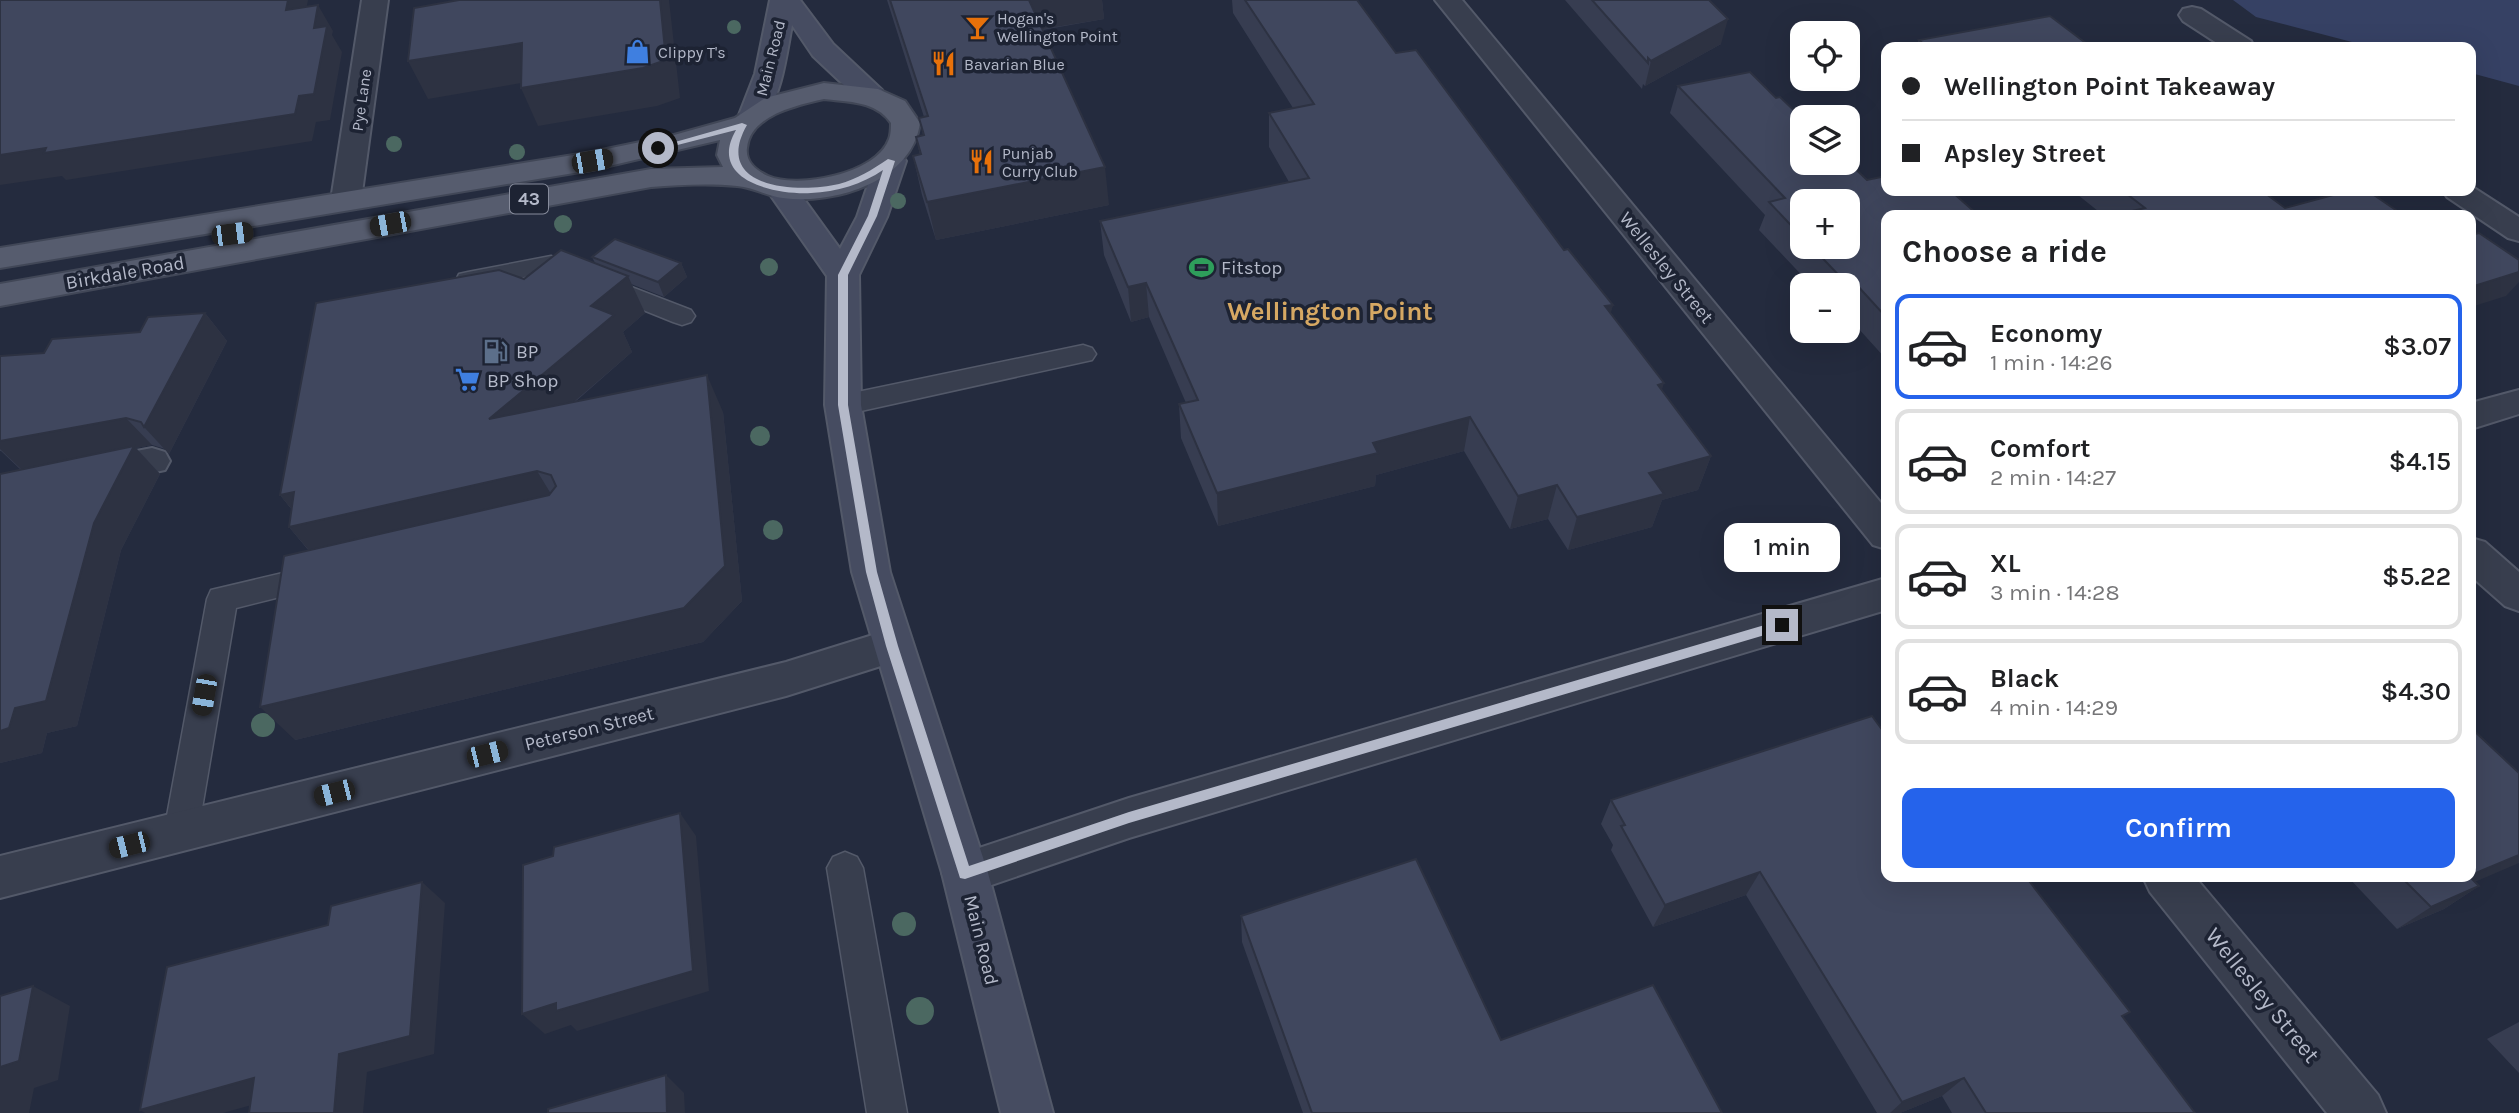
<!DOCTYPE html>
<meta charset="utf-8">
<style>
body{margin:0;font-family:Karla,sans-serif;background:#f2f2f2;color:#202124;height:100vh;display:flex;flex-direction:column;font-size:26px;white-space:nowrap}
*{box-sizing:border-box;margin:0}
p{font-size:23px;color:#757577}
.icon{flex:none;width:38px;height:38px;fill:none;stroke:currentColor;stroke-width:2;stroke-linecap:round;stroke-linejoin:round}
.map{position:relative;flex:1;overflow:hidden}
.panel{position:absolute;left:1881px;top:210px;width:595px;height:672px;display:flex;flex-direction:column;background:#fff;border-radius:14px;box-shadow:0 7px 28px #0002}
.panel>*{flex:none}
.hud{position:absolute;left:1881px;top:42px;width:595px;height:154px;border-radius:14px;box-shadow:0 7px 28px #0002;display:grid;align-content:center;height:154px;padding:0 21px;background:#fff}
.fabs{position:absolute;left:1790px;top:21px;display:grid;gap:14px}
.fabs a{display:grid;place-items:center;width:70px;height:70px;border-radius:14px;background:#fff;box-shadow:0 7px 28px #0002;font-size:35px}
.end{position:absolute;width:32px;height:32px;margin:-16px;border:9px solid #b4b9c9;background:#111;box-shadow:0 0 0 4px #111}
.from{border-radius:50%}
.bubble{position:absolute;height:49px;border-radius:14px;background:#fff;box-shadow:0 7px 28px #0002;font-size:23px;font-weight:600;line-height:49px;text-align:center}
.car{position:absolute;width:21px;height:42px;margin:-21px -10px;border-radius:9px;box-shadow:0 0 5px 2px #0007;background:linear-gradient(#222 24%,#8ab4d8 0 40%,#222 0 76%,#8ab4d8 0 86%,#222 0)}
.hud b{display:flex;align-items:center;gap:24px;height:66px;font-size:26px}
.hud b+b{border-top:2px solid #e0e0e0}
.hud i{width:18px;height:18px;background:#202124}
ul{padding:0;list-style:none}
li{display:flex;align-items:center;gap:21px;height:105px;margin:0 14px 10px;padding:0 7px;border:4px solid #e0e0e0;border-radius:14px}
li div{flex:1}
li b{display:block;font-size:26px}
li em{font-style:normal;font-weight:600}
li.current{border-color:#2563eb}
li>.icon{width:63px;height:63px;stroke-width:1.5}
h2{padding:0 21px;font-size:32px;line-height:84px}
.cta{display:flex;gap:14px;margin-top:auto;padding:14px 21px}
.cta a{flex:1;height:80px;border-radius:14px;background:#2563eb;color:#fff;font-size:28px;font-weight:600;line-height:80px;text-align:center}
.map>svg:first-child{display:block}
.water{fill:#364164}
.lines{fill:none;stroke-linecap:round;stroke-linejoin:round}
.service-casing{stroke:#535969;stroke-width:3}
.minor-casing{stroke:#535969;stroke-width:4}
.secondary-casing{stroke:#535969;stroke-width:4}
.primary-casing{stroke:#414757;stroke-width:4}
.service{fill:#383e4e;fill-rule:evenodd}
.minor{fill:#383e4e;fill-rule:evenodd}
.secondary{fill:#464c61;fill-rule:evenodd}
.primary{fill:#565c6e;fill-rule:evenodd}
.tree{fill:#4b6861}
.wall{fill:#373d51;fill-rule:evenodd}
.shaded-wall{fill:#2d3242}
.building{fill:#40475e;stroke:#2d3242;stroke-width:2}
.route{fill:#b4b9c9}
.labels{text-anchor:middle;stroke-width:7;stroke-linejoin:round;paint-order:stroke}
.far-poi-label{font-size:16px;fill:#b4b9c9;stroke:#1d2333;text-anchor:start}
.far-street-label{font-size:16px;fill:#b4b9c9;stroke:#1d2333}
.shield{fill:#1d2333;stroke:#878c9c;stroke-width:2}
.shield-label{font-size:18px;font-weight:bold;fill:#b4b9c9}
.poi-label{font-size:19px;fill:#b4b9c9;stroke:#1d2333;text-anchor:start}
.street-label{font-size:19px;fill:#b4b9c9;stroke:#1d2333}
.near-street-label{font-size:23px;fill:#b4b9c9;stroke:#1d2333}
.district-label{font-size:26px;font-weight:bold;fill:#d6a863;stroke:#1d2333}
</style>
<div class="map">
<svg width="2519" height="1113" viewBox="0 0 2519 1113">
<rect width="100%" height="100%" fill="#242b3e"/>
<path class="water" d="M2233,0H2519V86L2471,73V47H2371L2256,17Z"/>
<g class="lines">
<defs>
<g id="service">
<path d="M551,256L691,310L695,316L691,322L682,325L673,322L549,272L468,288L459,286L456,280L459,274L468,272Z"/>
<path d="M1083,345L1092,348L1096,354L1092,360L843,415L833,412L829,405L833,398L843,395Z"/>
<path d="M317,565L328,569L332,577L328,585L236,608L198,832L193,843L181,848L169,843L164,832L207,599L211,590Z"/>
<path d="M845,852L857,857L863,868L907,1113H867L827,868L833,857Z"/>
</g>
<g id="minor">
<path d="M362,0H388L361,200L357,207L346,209L335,207L331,200Z"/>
<path d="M1435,0H1462L1886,509V549L1873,545Z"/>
<path d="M2192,7L2201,9L2251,41L2254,47H2223L2183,21L2179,15L2183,9Z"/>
<path d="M2471,186L2519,217V241L2508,238L2447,197L2443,191H2471Z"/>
<path d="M2519,390V414L2471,429V403Z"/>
<path d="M152,448L165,452L170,461L165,470L0,505V477Z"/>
<path d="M2471,538L2485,542L2519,572V611L2505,606L2471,576Z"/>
<path d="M1886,578V610L1129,838L965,894L949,888L942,873L949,858L1129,798Z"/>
<path d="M892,629L906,634L912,646L906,658L786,696L0,898V856L786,662Z"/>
<path d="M2143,877H2195L2378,1095L2386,1113H2327L2150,892Z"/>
</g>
<g id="secondary">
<path d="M770,0H800L833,44L882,90L886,96L882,102L872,104L862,102L813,56L792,25C786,57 782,94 763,121L753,124L743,121L739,115L755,74Z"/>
<path d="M891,152L901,155L906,161L887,217L859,275L861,405L890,572L988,873L1053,1113H1001L942,873L852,572L825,405L827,276L767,190L771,184L782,181L793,184L840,249L857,217L876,161L881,155Z"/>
</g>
<path id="primary" d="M824,83L878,89L905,101L920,123C912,181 835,205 783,198C767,196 752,187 737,186C708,183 680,185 651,187L0,306V284L651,169L723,167L717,155L720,140L592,170L0,268V248L592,152L674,135L735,118L765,98ZM824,99C849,102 876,101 891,123C891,128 891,134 889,139C877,174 798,189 768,176C757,171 745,162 747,148C750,115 798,105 824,99Z"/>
</defs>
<use href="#service" class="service-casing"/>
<use href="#minor" class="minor-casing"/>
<use href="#secondary" class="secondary-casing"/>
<use href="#primary" class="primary-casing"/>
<use href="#service" class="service"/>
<use href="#minor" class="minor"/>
<use href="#secondary" class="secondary"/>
<use href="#primary" class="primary"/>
</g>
<g class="tree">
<circle cx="734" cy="27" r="7"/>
<circle cx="394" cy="144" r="8"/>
<circle cx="517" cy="152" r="8"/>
<circle cx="898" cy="201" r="8"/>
<circle cx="563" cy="224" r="9"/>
<circle cx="769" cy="267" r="9"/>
<circle cx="760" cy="436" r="10"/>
<circle cx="773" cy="530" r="10"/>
<circle cx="263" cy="725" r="12"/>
<circle cx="904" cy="924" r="12"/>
<circle cx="920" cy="1011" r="14"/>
</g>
<g class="wall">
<path d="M887,0H1102L1104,19L1042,30L1109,205L936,240L922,195L913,156L920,155L916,137L923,135L919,118L924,117Z"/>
<path d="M1232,0H1357L1396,53L1564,250L1613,305L1610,313L1662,391L1711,456L1698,490L1662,500L1652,527L1568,550L1548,519L1510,529L1464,451L1376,475L1375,486L1218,526L1181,438L1179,404L1186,403L1149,317L1131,322L1104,255L1100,221L1289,182L1269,147V113L1293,108L1233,13Z"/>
<path d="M1565,0H1709L1721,44L1645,86L1643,84L1642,89Z"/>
<path d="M1919,40L2091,47H1916Z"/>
<path d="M1678,86L1776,98L1867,180L1886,215V359L1848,317V285H1811L1759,230L1765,215L1670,113ZM1802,201L1848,247H1802Z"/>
<path d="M2073,191H2262L2285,208L2403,215H2103Z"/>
<path d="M592,257L681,263L687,277L664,297L631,284L645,313L623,332L632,352L575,402L723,412L742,601L703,642L295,740L309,551L289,527L292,510L280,495L524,279L595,263Z"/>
<path d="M205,313L227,341L169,454L165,449L152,445L136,448L160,474L121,550L77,726L47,733L42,753L0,763V474L21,470L1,451H0V356L44,353L140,332Z"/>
<path d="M1611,800L1886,877L2123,1018L2195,1113H1952L1942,1096L1900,1113H1877L1746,895L1653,927L1611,850L1613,845L1601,824Z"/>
<path d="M2348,877H2471L2479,886L2444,909L2397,929Z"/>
<path d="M1241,916L1501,1040L1722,1113H1303L1242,942Z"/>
<path d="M2519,1022V1073L2487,1039Z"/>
</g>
<g class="shaded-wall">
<path d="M288,0H308L301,36L286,10Z"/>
<path d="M660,0H669L680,98L657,106L538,126L521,88Z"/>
<path d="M1027,0H1102L1104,19L1031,31Z"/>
<path d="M318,5L333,31L332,35L342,52L330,120L316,122L312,141L66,180L62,176L0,185V155L46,148L314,28Z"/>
<path d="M1728,19L1721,44L1645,86L1651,61Z"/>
<path d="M522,43L539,80L428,99L408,61Z"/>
<path d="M1105,167L1109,205L936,240L927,202Z"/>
<path d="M681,263L687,277L664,297L658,282Z"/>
<path d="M2519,272V282L2506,296L2471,307V287Z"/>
<path d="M628,276L645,313L623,332L632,352L512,455L489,419L591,306Z"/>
<path d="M1146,283L1149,317L1131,322L1128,287Z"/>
<path d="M1855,283L1848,298V285Z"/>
<path d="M1613,305L1604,339L1605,306Z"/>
<path d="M205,313L227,341L169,454L144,427Z"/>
<path d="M707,375L723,412L742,601L703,642L295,740L260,707L684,608Z"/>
<path d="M1664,383L1654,417L1658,385Z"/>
<path d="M1470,417L1464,451L1376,475L1375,486L1218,526L1217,493L1373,443Z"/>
<path d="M126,418L152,445L136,448L160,474L121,550L77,726L47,733L42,753L0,763V731L22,470L0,449V441Z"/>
<path d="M1711,456L1698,490L1662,500L1652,527L1568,550L1577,517L1649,473Z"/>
<path d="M537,471L559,507L319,562L289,527L303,523L280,495L294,492Z"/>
<path d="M1557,485L1548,519L1510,529L1518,496Z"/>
<path d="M680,813L696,836L709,991L577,1031L571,1025L545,1034L522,1014Z"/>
<path d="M2519,855V863L2435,899L2468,877H2471V875Z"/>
<path d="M1760,872L1746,895L1653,927L1665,905Z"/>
<path d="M422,882L445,903L434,1054L367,1072L363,1113H334L339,1054Z"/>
<path d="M2479,886L2444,909L2397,929L2431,907Z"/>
<path d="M33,986L70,1006L58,1080L34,1088L29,1113H0V1067Z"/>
<path d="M666,1075L684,1093L685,1113H667Z"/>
<path d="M254,1078L284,1096L223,1113H145L140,1110Z"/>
<path d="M1964,1078L1942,1096L1900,1113H1890L1902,1102Z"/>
</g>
<g class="building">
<path d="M0,0H288L286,10L318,5L314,28L327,26L314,94L299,96L295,114L44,153L46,148L0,155Z"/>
<path d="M459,0H660L666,60L643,68L521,88L522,43L408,61L414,8Z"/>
<path d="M890,0H1029L1105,167L927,202L913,156L921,154L916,137L924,135L919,118L928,116Z"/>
<path d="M1245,0H1357L1396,53L1416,50L1564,250L1568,249L1613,305L1605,306L1664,383L1658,385L1711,456L1649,473L1664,494L1577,517L1557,485L1518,496L1470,417L1373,443L1378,453L1217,493L1179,404L1198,400L1146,283L1128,287L1100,221L1309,178L1269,113L1314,104Z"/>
<path d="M1592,0H1709L1728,19L1651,61L1648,58V63Z"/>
<path d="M2050,16L2091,47H1927L1919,40Z"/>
<path d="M1750,72L1776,98L1780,97L1802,118V163H1848V162L1867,180L1886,176V191H1951L1978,215H1886V317L1855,283L1848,285L1812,247H1848V201H1802V237L1769,202L1785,198L1678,86Z"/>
<path d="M2123,191H2262L2285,208L2348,191H2368L2403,215H2115L2145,208Z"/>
<path d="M2479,233L2519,260V272L2471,287V235Z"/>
<path d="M615,239L681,263L658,282L592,257Z"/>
<path d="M561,250L628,276L591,306L614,315L489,419L707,375L725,566L684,608L260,707L284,556L549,495L556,486L551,475L537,471L289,527L294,492L280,495L316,303L499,270L524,279Z"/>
<path d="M205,313L144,427L141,422L126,418L0,441V356L44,353L52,339L140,332L148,317Z"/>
<path d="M134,446L94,523L46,701L15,708L9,728L0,731V474Z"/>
<path d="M1872,716L1886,735V877H2026L2130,1012L2122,1016L2195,1113H1986L1964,1078L1902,1102L1760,872L1665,905L1621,826L1625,825L1611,800Z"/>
<path d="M2471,728L2519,773V855L2471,875Z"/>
<path d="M680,813L693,971L556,1011V1003L522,1014L523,865L553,856L554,847Z"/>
<path d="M1416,859L1501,1040L1653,985L1722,1113H1312L1241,916Z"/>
<path d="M2401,877H2470L2479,886L2431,907Z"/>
<path d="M422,882L410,1036L339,1054L334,1113H249L254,1078L140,1110L167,967L328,925L331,906Z"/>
<path d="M33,986L19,1061L0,1067V996Z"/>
<path d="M666,1075L667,1113H548V1109Z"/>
</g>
<path class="route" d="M742,123L747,125C711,188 797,194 839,184C857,179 872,170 888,159L895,161L877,216L848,275V405L877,572L898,646L969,866L1129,812L1782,620L1788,625L1782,630L1129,823L965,879L960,878L886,646L866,572L838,405V275L868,216L883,170C863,184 836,192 811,193C774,195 707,180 736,130L658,150L654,148Z"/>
<defs>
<symbol id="bar-bare" viewBox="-9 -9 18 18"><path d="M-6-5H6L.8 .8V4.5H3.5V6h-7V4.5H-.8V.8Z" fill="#e8710a" stroke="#1d2333" stroke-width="2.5" paint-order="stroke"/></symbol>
<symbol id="shop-bare" viewBox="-9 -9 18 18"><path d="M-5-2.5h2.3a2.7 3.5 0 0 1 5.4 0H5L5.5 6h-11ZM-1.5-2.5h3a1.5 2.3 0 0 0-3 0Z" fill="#3f7fe0" stroke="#1d2333" stroke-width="2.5" paint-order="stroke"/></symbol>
<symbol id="restaurant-bare" viewBox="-9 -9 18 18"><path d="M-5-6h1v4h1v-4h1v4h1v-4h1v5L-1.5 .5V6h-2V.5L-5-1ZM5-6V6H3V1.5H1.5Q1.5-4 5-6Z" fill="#e8710a" stroke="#1d2333" stroke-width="2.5" paint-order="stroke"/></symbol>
<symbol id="stadium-bare" viewBox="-9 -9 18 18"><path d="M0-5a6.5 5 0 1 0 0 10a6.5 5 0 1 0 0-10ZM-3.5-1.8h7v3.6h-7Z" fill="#2e9e5b" stroke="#1d2333" stroke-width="2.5" paint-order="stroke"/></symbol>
<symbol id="fuel-bare" viewBox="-9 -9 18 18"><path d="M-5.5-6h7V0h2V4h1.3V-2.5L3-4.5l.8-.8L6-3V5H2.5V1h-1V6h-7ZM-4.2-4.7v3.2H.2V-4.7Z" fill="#5c6f8a" stroke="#1d2333" stroke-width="2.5" paint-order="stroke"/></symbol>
<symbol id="supermarket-bare" viewBox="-9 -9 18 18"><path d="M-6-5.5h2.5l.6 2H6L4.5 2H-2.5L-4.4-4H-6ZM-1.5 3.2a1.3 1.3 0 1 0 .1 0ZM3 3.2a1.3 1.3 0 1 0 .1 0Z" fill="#3f7fe0" stroke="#1d2333" stroke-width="2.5" paint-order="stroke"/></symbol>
</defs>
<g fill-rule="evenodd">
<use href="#bar-bare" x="960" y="10" width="35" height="35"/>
<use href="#shop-bare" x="620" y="34" width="35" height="35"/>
<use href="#restaurant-bare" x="926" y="46" width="35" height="35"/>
<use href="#restaurant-bare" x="964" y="144" width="35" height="35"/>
<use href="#stadium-bare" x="1184" y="250" width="35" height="35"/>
<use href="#fuel-bare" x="478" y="334" width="35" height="35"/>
<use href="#supermarket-bare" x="450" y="362" width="35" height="35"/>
</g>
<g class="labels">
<g class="far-poi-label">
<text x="997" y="24">Hogan's<tspan x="997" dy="18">Wellington Point</tspan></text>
<text x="658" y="58">Clippy T's</text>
<text x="964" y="70">Bavarian Blue</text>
<text x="1002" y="159">Punjab<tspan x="1002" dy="18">Curry Club</tspan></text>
</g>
<g class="far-street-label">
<text transform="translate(770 58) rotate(-76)" y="6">Main Road</text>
<text transform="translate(361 100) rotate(-82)" y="6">Pye Lane</text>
</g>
<rect class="shield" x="510" y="184.5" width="38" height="29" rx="5"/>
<g class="shield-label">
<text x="529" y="205">43</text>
</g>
<g class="poi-label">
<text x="1221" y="274">Fitstop</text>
<text x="516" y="358">BP</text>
<text x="487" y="387">BP Shop</text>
</g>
<g class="street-label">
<text transform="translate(1667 267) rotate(51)" y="7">Wellesley Street</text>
<text transform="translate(125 272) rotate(-10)" y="7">Birkdale Road</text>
<text transform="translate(589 728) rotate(-14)" y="7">Peterson Street</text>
<text transform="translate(982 940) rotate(76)" y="7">Main Road</text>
</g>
<g class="near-street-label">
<text transform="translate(2263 995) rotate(51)" y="8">Wellesley Street</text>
</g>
<g class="district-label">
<text x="1330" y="320">Wellington Point</text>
</g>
</g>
</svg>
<div class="fabs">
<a><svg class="icon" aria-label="locate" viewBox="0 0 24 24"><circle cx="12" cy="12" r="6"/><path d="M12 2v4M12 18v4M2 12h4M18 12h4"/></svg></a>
<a><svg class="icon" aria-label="layers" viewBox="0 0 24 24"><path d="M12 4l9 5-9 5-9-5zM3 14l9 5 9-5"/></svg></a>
<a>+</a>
<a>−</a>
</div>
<i class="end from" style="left:658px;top:148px"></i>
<i class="end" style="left:1782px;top:625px"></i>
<div class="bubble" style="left:1724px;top:523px;width:116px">1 min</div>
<i class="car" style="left:592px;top:161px;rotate:80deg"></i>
<i class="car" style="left:390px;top:224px;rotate:259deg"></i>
<i class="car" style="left:232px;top:234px;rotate:83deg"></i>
<i class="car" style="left:204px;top:695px;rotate:190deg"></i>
<i class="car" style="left:487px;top:754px;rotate:76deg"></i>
<i class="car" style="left:334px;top:793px;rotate:256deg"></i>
<i class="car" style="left:129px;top:845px;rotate:256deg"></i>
<div class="hud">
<b><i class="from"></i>Wellington Point Takeaway</b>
<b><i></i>Apsley Street</b>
</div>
<section class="panel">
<h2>Choose a ride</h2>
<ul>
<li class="current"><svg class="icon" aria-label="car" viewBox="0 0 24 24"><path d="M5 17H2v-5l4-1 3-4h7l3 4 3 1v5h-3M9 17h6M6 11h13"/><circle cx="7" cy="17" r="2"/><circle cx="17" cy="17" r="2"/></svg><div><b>Economy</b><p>1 min · 14:26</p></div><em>$3.07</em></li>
<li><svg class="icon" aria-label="car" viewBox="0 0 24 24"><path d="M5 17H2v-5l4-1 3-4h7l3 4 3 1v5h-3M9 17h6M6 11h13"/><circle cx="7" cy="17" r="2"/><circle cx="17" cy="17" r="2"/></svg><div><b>Comfort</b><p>2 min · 14:27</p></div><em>$4.15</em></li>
<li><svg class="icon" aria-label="car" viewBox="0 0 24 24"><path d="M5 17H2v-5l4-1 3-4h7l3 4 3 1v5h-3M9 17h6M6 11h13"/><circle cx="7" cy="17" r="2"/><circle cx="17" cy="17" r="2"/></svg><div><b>XL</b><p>3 min · 14:28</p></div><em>$5.22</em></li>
<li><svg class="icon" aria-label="car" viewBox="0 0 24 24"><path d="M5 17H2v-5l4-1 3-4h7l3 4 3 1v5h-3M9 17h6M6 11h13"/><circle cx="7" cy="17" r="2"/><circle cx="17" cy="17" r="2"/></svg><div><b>Black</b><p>4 min · 14:29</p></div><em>$4.30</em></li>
</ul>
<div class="cta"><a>Confirm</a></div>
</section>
</div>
